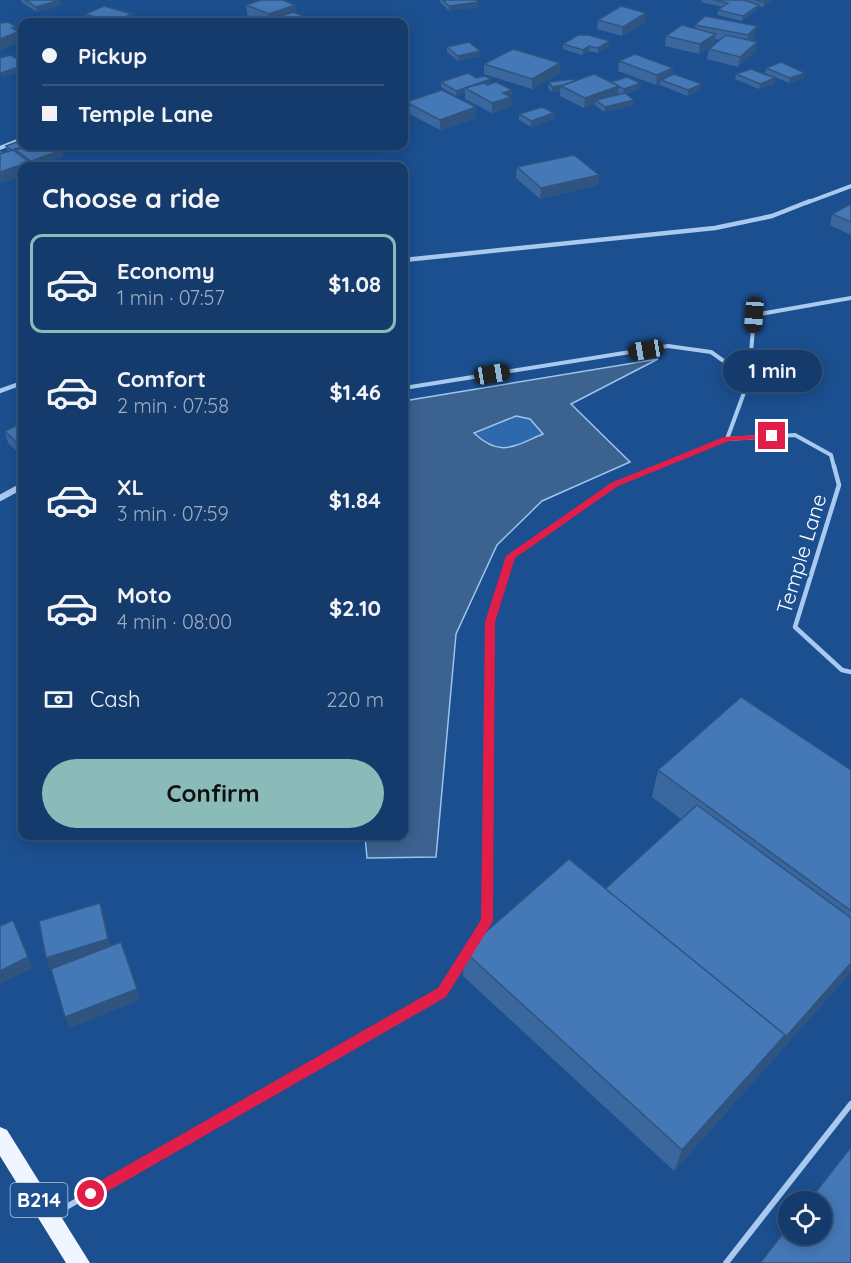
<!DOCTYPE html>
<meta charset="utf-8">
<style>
body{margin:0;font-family:Quicksand,sans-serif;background:#214673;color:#f1f3f6;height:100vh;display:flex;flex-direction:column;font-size:22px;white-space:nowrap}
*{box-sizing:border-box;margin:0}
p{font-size:20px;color:#9dadc1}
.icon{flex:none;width:33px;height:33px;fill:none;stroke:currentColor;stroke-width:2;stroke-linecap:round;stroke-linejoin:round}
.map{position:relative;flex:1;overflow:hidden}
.panel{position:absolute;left:18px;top:162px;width:390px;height:678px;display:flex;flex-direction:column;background:#143b6b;border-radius:12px;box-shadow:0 3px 15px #0003,0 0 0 2px #33557e}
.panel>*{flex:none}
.hud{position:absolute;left:18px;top:18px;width:390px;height:132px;border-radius:12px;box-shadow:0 3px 15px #0003,0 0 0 2px #33557e;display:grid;align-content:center;height:132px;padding:0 24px;background:#143b6b}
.controls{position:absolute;left:778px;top:1191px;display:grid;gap:12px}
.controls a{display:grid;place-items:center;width:54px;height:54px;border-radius:50%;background:#143b6b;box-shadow:0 3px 15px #0003,0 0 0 2px #33557e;font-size:30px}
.end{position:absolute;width:27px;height:27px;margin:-14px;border:8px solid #e11d48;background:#fff;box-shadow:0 0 0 3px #fff}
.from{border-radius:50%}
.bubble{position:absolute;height:42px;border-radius:21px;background:#143b6b;box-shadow:0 3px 15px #0003,0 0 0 2px #33557e;font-size:20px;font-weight:700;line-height:42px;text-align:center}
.car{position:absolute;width:18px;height:36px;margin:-18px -9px;border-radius:8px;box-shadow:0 0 4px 2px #0007;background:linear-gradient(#222 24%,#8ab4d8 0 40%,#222 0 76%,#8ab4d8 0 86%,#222 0)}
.hud b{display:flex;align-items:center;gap:21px;height:57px;font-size:22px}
.hud b+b{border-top:2px solid #33557e}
.hud i{width:15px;height:15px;background:#f1f3f6}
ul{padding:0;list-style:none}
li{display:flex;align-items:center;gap:18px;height:99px;margin:0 12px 9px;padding:0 12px;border:3px solid transparent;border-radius:12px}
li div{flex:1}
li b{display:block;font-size:22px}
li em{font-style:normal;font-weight:700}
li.active{border-color:#8bbbb9}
li>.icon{width:54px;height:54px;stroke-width:1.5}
h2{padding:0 24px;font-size:27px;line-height:72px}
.pay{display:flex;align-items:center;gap:15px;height:66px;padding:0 24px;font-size:22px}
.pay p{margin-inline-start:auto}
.action{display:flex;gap:12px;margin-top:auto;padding:12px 24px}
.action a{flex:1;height:69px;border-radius:36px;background:#8bbbb9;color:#111;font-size:24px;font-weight:700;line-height:69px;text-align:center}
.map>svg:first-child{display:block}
.green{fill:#2e69ad}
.water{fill:#3c6290;stroke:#9cc4f0;stroke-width:1.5;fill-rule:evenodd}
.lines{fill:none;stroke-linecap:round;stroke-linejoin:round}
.service-far2{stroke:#a9c9ee;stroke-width:4}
.service-far1{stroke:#a9c9ee;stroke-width:4.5}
.service{stroke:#a9c9ee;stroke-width:6}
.minor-far2{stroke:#a9c9ee;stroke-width:4}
.minor-far1{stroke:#a9c9ee;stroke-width:4.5}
.minor{stroke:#a9c9ee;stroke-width:6}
.primary{fill:#f0f6ff;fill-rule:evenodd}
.wall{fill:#3a679d}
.shaded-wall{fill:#305480}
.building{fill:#4478b7;stroke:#305480;stroke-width:1.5}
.route{fill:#e11d48}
.labels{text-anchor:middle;stroke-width:4.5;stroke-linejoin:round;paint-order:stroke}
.shield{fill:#1b4f8f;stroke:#bbcadd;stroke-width:1.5}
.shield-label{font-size:20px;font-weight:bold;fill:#fff}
.street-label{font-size:21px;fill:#fff;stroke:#1b4f8f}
</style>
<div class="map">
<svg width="851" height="1263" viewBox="0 0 851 1263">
<rect width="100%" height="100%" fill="#1b4f8f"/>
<path class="green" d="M516,416L530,419L543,434C513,446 501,458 473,433Z"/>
<path class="water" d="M658,359L571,404L630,462L542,501L497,545L456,634L436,857L367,858L365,836H404V401ZM516,416L530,419L543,434C514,446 500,458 474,433Z"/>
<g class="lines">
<g class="service-far2">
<path d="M749,379L754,315L851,298"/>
<path d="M404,388L668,346L711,352L749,379L727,439L657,467"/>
<path d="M727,439L795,435L831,455L834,467"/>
</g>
<g class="service-far1">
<path d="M834,466L839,485L795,627L842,670L851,672"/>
<path d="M488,813L490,622L511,556L615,484L660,466"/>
</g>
<g class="service">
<path d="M54,1214L442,993L487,921L488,811"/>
<path d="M726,1263L851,1104"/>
</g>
<g class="minor-far2">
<path d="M0,148L22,139"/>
<path d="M806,203L851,186"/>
</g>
<g class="minor-far1">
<path d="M404,260L715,228L772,216L810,201"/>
<path d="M0,391L22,383"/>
</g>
<path class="minor" d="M0,498L22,486"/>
<path class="primary" d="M0,1127L7,1130L90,1263H66L0,1156Z"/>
</g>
<g class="wall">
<path d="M21,0H59L61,5L37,12L21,2Z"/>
<path d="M440,0H475L478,2L477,7L449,11L440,2Z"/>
<path d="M702,0H773L763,7L758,6V9L742,21L717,15L718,10L722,7L701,2Z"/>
<path d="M246,5H295L296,13L316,22H267L247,15Z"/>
<path d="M85,14L132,19L125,22H98L86,19Z"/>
<path d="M598,20L645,23L622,36L597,29Z"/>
<path d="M695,25L755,36L751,41L757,42L755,52L738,67L707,59L709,49L721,40L715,39L714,43L699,54L665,46L666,36L695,28Z"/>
<path d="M610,41V46L598,53L589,51L582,55L563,49V44Z"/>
<path d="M447,47L480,56L458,61L447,52Z"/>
<path d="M619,61L673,68L672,75L701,89L687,96L660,85V83L656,85L618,71Z"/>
<path d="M560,63V73L532,89L484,74V64Z"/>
<path d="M766,68L804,78L789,83L765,73Z"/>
<path d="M736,74L775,78L774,84L759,89L735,79Z"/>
<path d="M22,77V91L20,89L17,79Z"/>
<path d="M477,78L491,79V84L512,90L510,107L492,113L465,99V93L456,96L441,87V82Z"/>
<path d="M574,81L611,82L641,83L640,88L625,94L634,105L604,112L595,105V104L584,108L560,96V91L552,92L548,88L549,82Z"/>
<path d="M406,102L476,118L440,130L406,112Z"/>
<path d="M519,114L554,119L531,127L519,120Z"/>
<path d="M6,146L63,156L32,166L30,164V166H22V176L0,183V151L4,153L8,152Z"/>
<path d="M517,167L599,175L598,185L540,199L516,178Z"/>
<path d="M851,204V235L830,225L832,214Z"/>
<path d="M22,414V456L8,443L5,431L20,424L18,416Z"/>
<path d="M658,770H851V972L674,1171L463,976L464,951L605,889L681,819L652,797Z"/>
</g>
<g class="shaded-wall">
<path d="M60,0L61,5L37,12L36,7Z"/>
<path d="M767,0H773L763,7L764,2Z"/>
<path d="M478,2L477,7L449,11V6Z"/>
<path d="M295,5L296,14L271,20V22H269V14Z"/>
<path d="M759,5L758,9L742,21L743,16Z"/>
<path d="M646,13L645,23L622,36L623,27Z"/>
<path d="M132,14V19L125,22H113Z"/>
<path d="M757,26L755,36L746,45L748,35Z"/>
<path d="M17,27L20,42L0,50V39L12,28Z"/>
<path d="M716,34L714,43L699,54L700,44Z"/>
<path d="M610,41V46L598,53V48Z"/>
<path d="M757,42L755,52L738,67L740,57Z"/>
<path d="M589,46V51L582,55L583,50Z"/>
<path d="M480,51V56L458,61V56Z"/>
<path d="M560,63V73L532,89V79Z"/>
<path d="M22,66V71L3,78L1,73Z"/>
<path d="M673,68L672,78L661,80L660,83L656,85L657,75Z"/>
<path d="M805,73L804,78L789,83L790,78Z"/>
<path d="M775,78L774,84L759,89L760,84Z"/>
<path d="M491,79V85L465,88V93L456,96V91Z"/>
<path d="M641,83L640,88L623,94L624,89Z"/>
<path d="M702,84L701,89L687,96L688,90Z"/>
<path d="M561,86L560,91L552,92V87Z"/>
<path d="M619,86L618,96L596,100L595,104L584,108L585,98Z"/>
<path d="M512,90L510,107L492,113V103L503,93Z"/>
<path d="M634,100V105L604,112L605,107Z"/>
<path d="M476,107V118L440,130V120Z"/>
<path d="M554,113V119L531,127V121Z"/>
<path d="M62,150L63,156L32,166L31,161Z"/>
<path d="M29,162L30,166H22V176L0,183V172Z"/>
<path d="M599,175L598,185L540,199L541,188Z"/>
<path d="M100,903L104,915L112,951L50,969L46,958Z"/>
<path d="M13,920L33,968L0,984V971Z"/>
<path d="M851,963V972L674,1171L682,1150Z"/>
<path d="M137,989L140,1000L70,1028L65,1017Z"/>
</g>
<g class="building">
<path d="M25,0H60L36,7Z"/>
<path d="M261,0H283L295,5L269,14L246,5Z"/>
<path d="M443,0H475L478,2L449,6Z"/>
<path d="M714,0H744L759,5L743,16L718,10L728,3Z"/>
<path d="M755,0H767L764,2Z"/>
<path d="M104,6L132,14L113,22L85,14Z"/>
<path d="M621,6L646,13L623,27L598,20Z"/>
<path d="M293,12L316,21L313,22H277L271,20Z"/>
<path d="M705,16L757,26L748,35L695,25Z"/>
<path d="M8,22L17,27L12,28L18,32L0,39V23Z"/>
<path d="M682,25L716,34L700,44L666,36Z"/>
<path d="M578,35H588L610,41L598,48L589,46L583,50L563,44Z"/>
<path d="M726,35L757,42L740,57L709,49Z"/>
<path d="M469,42L480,51L458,56L447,47Z"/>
<path d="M513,49L560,63L532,79L484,64Z"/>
<path d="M635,54L673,68L657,75L619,61Z"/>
<path d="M10,55L22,61V66L1,73L0,72V58Z"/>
<path d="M781,62L805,73L790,78L766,68Z"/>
<path d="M751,69L775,78L760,84L736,74Z"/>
<path d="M468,73L477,78L485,76L491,79L456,91L441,82Z"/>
<path d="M594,74L619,86L585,98L561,86Z"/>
<path d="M674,74L702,84L688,90L661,80Z"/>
<path d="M22,77V82L17,79Z"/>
<path d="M627,77L641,83L624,89L611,82Z"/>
<path d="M572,79L574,81L563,85L552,87L549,82Z"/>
<path d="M496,82L512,90L503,93L511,97L492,103L465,88L484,83L488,85Z"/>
<path d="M442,90L476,107L440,120L406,102Z"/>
<path d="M625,93L634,100L605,107L596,100Z"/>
<path d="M542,107L554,113L531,121L519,114Z"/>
<path d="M22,140V146H25L12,150L6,146Z"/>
<path d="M29,146H55L62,150L31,161L16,150Z"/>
<path d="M13,150L29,162L0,172V154Z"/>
<path d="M574,155L599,175L541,188L517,167Z"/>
<path d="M851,204V222L832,214Z"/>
<path d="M22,414V420L18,416Z"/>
<path d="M22,423V448L5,431Z"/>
<path d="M741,697L851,770V911L658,770Z"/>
<path d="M697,805L851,918V963L783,1040L785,1035L605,889Z"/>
<path d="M569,859L785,1035L682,1150L464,951Z"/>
<path d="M100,903L108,939L46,958L39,921Z"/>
<path d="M13,920L28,957L0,971V926Z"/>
<path d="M121,942L137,989L65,1017L51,969Z"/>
<path d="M851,1147V1263H760L789,1226V1234H822V1202H808Z"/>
</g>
<path class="route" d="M772,434L775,438L729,441L618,486L515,558L495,622L493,921L446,997L96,1198H86V1189L438,988L481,920L485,622L506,556L611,483L724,437Z"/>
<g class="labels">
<rect class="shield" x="10.5" y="1183" width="57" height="34" rx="4.5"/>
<g class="shield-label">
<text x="39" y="1207">B214</text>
</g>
<g class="street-label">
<text transform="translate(802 554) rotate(-73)" y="7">Temple Lane</text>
</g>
</g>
</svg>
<div class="controls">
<a><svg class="icon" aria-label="locate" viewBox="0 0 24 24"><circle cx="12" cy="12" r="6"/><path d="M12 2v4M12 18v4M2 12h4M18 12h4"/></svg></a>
</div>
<i class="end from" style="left:91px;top:1194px"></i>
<i class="end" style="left:772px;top:436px"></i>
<div class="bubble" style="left:723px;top:350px;width:99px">1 min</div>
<i class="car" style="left:754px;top:315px;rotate:184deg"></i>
<i class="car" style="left:646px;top:350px;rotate:261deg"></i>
<i class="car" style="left:492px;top:374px;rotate:81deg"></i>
<div class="hud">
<b><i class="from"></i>Pickup</b>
<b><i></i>Temple Lane</b>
</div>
<section class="panel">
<h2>Choose a ride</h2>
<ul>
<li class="active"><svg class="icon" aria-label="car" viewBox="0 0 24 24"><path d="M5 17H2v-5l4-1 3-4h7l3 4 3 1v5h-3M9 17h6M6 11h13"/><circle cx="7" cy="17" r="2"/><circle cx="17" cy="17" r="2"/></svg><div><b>Economy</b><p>1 min · 07:57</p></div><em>$1.08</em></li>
<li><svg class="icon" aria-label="car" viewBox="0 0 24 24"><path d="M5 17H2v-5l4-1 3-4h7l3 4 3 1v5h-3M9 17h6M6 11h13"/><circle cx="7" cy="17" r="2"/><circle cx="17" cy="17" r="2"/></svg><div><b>Comfort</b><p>2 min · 07:58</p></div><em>$1.46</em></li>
<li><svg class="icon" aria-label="car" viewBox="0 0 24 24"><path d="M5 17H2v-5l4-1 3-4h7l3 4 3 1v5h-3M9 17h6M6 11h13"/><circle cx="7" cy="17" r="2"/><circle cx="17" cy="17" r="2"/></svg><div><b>XL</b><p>3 min · 07:59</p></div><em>$1.84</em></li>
<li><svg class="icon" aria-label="car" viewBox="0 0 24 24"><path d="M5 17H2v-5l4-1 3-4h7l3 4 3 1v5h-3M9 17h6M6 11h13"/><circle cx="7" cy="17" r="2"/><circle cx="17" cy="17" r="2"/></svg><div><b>Moto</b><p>4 min · 08:00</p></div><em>$2.10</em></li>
</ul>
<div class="pay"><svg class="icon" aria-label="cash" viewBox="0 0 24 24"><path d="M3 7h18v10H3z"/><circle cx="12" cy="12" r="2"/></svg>Cash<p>220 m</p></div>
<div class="action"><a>Confirm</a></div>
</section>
</div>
